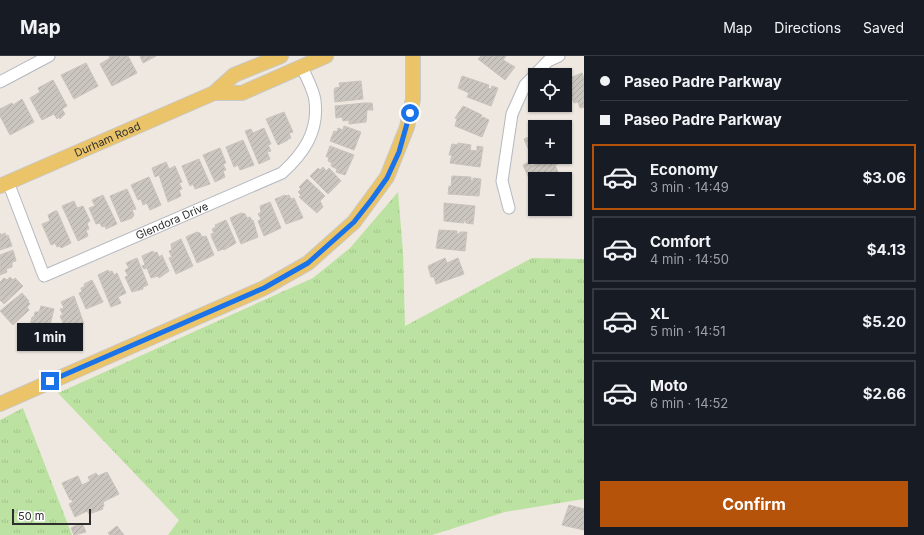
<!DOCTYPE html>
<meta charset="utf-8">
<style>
body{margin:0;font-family:Inter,sans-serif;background:#20242c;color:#f1f3f6;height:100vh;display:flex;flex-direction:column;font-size:15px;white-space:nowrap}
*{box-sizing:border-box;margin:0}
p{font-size:13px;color:#9ea1a6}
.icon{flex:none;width:22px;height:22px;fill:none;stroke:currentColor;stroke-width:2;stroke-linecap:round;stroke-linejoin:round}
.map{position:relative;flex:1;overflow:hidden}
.details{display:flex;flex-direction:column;background:#171b24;width:340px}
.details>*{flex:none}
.hud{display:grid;align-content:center;height:88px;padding:0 16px;background:#171b24}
.controls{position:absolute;left:528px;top:12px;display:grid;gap:8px}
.controls a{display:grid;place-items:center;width:44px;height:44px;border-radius:0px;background:#171b24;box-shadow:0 1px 3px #0004;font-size:20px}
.scale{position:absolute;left:12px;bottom:10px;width:79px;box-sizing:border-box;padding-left:4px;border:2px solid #2e2e2e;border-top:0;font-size:11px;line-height:14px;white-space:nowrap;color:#2e2e2e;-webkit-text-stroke:3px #fff;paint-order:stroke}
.end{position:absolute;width:18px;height:18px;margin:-9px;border:5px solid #1a73e8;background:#fff;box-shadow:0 0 0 2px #fff}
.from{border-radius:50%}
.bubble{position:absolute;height:28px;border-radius:0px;background:#171b24;box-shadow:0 1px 3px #0004;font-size:13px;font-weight:700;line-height:28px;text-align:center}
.hud b{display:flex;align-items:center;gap:14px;height:38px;font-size:15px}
.hud b+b{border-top:1px solid #363941}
.hud i{width:10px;height:10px;background:#f1f3f6}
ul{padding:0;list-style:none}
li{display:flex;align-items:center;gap:12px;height:66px;margin:0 8px 6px;padding:0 8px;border:2px solid #363941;border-radius:0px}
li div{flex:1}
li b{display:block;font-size:15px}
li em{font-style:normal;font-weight:700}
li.selected{border-color:#b45309}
li>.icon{width:36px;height:36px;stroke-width:1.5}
.cta{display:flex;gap:8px;margin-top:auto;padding:8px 16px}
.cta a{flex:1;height:46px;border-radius:0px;background:#b45309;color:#fff;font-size:16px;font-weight:700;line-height:46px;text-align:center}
header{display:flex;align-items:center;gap:24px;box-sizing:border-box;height:56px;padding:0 20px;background:#171b24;border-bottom:1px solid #363941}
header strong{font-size:19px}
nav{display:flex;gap:22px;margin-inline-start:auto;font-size:14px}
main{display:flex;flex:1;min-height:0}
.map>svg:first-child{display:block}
.grass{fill:url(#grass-tufts)}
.building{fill:url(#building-hatch);stroke:#cac3bb}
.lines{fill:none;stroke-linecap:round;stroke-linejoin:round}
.minor-casing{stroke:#b5b8c0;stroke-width:13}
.major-casing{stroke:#c9c9c9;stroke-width:16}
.minor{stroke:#fff;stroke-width:11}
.major{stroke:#ebc369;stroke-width:14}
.route{stroke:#1a73e8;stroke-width:5}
.labels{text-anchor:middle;stroke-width:3;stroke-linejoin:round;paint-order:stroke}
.street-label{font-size:11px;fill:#2e2e2e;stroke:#fff}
</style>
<header>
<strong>Map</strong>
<nav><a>Map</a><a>Directions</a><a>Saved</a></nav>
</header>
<main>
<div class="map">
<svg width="584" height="479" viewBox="0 0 584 479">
<defs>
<pattern id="grass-tufts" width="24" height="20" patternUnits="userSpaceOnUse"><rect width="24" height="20" fill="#bce2a1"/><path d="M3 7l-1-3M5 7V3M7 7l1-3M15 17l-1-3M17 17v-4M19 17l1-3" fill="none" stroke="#a2c28b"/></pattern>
<pattern id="building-hatch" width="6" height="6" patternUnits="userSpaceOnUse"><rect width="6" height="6" fill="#cac6bf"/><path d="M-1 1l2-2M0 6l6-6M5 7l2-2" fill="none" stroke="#aeaaa4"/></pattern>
</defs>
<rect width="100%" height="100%" fill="#eee8e1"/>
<g class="grass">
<path d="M398,136L403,196L405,270L532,202L584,203V443L505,456L432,479H168L179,464L58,337L313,222L350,192Z"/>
<path d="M23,352L72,479H0V364Z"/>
</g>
<g class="building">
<path d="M109,0H128L137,17L112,30L100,8L110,2Z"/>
<path d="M140,0H156L143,7Z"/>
<path d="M481,0H506L503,4L515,11L505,24L478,3Z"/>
<path d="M86,7L98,30L74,43L61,19Z"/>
<path d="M582,17L584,23V51L580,52L578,46L574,47L565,24Z"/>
<path d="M462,20L489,29L488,32L491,33L492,30L498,32L491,50L467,41L469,37L458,32Z"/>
<path d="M53,24L67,50L62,53L65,58L60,63L59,61L57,63L54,58L42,64L30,42L40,36L38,32Z"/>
<path d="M361,25L363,43L335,46L334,35L335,32L340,31L339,27Z"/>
<path d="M22,43L34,66L10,79L0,60V53L12,47L13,49Z"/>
<path d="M364,47H372L373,54H367L366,66L349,68V64L343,65L342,61L336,62L335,50Z"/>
<path d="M463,50L482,59L480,63L483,61L489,64L482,81L455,70L457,63L455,62Z"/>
<path d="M284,56L293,76L289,77L291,82L288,83V84L278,89L266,63Z"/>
<path d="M344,70L361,76L354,94L330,85L334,75L337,76L338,72L343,74Z"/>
<path d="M264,72L271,88L268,89L271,95L267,96L270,103L259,108L245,75L251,73L253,77Z"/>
<path d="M535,72V95L530,97L524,83L531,80L529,75Z"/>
<path d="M243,84L254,109L240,114L238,109L234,111L226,91Z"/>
<path d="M458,87L471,89L470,94L477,95V90L483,91L480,111L450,107L452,99H449L452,88L458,89Z"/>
<path d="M330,90L354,99L345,119L336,116L337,113L331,110L332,107L328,105L329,101H326Z"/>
<path d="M220,92L226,107L223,108L226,114L223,115L225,121L215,126L203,99Z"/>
<path d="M540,101L556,102L558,108L555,109L558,116L541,123H535V126L531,127L523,109L529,106L531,110L537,108L535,103Z"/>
<path d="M199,103L210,128L195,133L193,128L190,130L182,110Z"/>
<path d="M166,106L169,113L175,110L182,126L179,127L182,133L179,134L181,140L168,146L159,119L155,121L152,112Z"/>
<path d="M323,111L326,115L329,112L341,125L328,138L310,120L318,112L320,114Z"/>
<path d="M452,120L471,121V125H473V122L481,123L479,140L448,138L449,130L451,131Z"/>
<path d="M149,121L161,149L150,154L147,147L143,149L141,143L138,144L131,129Z"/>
<path d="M307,123L325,140L320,145L323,151L317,157L299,141L301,139L298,136L301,133L299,131Z"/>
<path d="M127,133L136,153L132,154L134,159L132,162L121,166L110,140Z"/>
<path d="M565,133L566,135L568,134L571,142L569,143L572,149L565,152Z"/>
<path d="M103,139L117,168L106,173L105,170L102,171L100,167L96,168L89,152L95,150L92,144Z"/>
<path d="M285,139L286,140L289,139L291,143L294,142L303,162L286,168L275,143Z"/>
<path d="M74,145L77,152L83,150L90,165L87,167L89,173L86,174L88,180L78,185L62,150Z"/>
<path d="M270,146L281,172L264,180L258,165L261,163L258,158L261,156L260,150Z"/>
<path d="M444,147L475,150L473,168L466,167V165L464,164V167L444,165Z"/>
<path d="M542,153H563L545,160Z"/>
<path d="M55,155H57L71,187L61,192L60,190L57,191L55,187L51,189L42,168L50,165L48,159Z"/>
<path d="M241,157L245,158L247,162L250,161L252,165L253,164L258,181L241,188L230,162Z"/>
<path d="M226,164L236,187L224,194L223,193L218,195L212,182L211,178L214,177L212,173L216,171L215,169Z"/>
<path d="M439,174L457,175V178H459L460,176H467L465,195L436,192Z"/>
<path d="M197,176L200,177L202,181L206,180L214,199L197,207L186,181Z"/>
<path d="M0,177L1,179L5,177L6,180L8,179L12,190L0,194Z"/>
<path d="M181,183L193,210L176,218L169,202L172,201L169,195L172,194L171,188Z"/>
<path d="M13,194L16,205L12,206V211L6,213L7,216L0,219V199Z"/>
<path d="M153,195L154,197L157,196L159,201L162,199L169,215L159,222L158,220L151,222L147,212L144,213L142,210L145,209L142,200Z"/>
<path d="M137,202L148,229L143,231V233L132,236L125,221L128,220L125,214L129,212L126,207Z"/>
<path d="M445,202L447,207L458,202L464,218L436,228L434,221H431L428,210Z"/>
<path d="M108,214L109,216L112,215L114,219L117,217L126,237L118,241L121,247L111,251L98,219Z"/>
<path d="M10,221L13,224L15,222L23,230L4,248L0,244V226L4,222L7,224Z"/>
<path d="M92,224L103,246L86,253L79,237L82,236L81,232L85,230L84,228Z"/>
<path d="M22,237L29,245L28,246L30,248L27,251L29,254L13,269L0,255Z"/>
<path d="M74,240L84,268L67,276L60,260L63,259L60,253L64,252L61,246Z"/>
<path d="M41,250L54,253L47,281L28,278L32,261H34L35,256H39Z"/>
<path d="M107,416L119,438L103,446L104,450L102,451L103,453L89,458L87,455L75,461L69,448L73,446L71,443L70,444L62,427L78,420L82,429L90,425L88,421L96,417L98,420Z"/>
<path d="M569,449L584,453V474L562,469Z"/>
<path d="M82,467L86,476L74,479L71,472Z"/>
<path d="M117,470L124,479H110L108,477Z"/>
</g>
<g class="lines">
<defs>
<g id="minor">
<path d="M0,26L49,0"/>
<path id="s1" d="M8,126L44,220L282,117C303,98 319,76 315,45C314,34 306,21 302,11"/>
<path d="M509,152L502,125L512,58L525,29L548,5L559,0"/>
</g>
<g id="major">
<path d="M214,37H242L326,0"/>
<path id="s2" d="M0,130L214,37L234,19L281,0"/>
<path d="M0,348L264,232L308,207L354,166L387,121L407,71L413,43V0"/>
</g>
</defs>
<use href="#minor" class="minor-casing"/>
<use href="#major" class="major-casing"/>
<use href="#minor" class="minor"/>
<use href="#major" class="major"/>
</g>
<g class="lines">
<path class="route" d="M50,325L264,232L308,207L354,166L372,143L387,122L399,96L410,57"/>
</g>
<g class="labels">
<g class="street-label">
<text dy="4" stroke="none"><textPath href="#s2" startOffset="117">Durham Road</textPath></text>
<text dy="4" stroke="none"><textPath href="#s1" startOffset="240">Glendora Drive</textPath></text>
</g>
</g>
</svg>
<div class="controls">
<a><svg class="icon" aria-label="locate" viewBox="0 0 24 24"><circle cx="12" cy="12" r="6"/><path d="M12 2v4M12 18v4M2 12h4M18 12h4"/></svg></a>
<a>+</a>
<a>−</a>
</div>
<div class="scale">50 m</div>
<i class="end from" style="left:410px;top:57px"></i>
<i class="end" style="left:50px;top:325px"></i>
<div class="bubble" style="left:17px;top:267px;width:66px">1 min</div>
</div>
<section class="details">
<div class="hud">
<b><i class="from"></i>Paseo Padre Parkway</b>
<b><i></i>Paseo Padre Parkway</b>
</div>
<ul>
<li class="selected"><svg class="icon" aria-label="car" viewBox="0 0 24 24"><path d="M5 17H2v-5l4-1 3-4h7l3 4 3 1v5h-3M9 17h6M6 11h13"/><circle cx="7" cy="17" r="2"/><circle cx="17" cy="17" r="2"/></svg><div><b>Economy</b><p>3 min · 14:49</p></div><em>$3.06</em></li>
<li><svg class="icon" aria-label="car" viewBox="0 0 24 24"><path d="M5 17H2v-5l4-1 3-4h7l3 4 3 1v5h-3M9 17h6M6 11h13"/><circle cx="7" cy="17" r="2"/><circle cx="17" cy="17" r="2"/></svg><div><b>Comfort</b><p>4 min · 14:50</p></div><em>$4.13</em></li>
<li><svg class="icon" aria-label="car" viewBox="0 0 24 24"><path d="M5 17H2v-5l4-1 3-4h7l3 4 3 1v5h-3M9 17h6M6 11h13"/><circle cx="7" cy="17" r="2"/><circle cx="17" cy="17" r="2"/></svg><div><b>XL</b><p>5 min · 14:51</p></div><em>$5.20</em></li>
<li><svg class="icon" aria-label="car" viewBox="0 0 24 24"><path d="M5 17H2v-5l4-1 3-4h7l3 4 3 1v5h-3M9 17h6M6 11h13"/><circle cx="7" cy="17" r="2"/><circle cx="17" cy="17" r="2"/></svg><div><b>Moto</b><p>6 min · 14:52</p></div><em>$2.66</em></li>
</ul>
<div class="cta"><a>Confirm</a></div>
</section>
</main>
